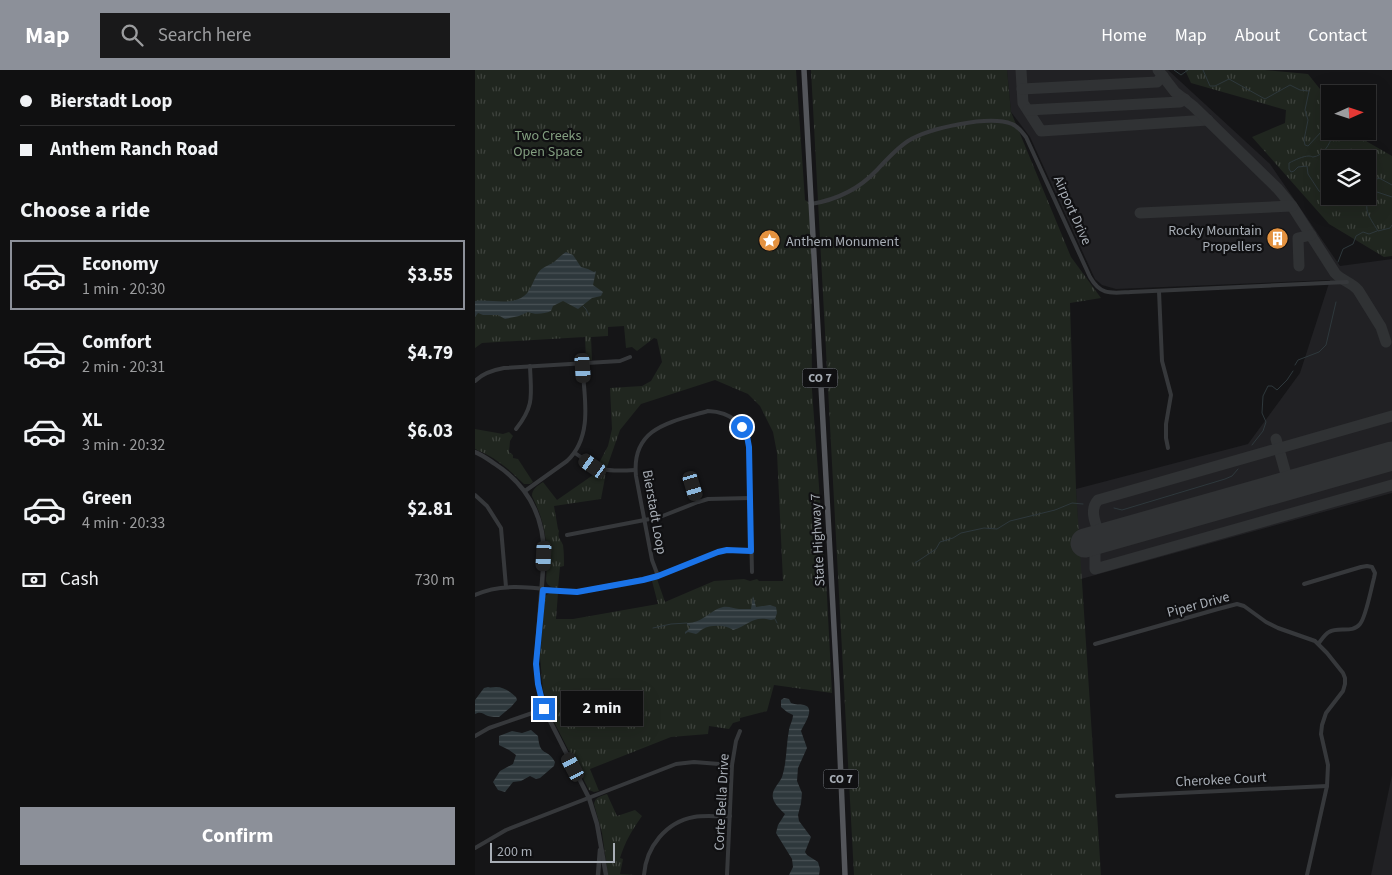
<!DOCTYPE html>
<meta charset="utf-8">
<style>
body{margin:0;font-family:"Source Sans 3",sans-serif;background:#19191a;color:#f1f3f6;height:100vh;display:flex;flex-direction:column;font-size:19px;white-space:nowrap}
*{box-sizing:border-box;margin:0}
p{font-size:16px;color:#9c9d9f}
.icon{flex:none;width:28px;height:28px;fill:none;stroke:currentColor;stroke-width:2;stroke-linecap:round;stroke-linejoin:round}
.map{position:relative;flex:1;overflow:hidden}
.side{display:flex;flex-direction:column;background:#101011;width:475px}
.side>*{flex:none}
.banner{display:grid;align-content:center;height:110px;padding:0 20px;background:#101011}
.needle{width:32px;rotate:87deg}
.fabs{position:absolute;left:846px;top:15px;display:grid;gap:10px}
.fabs a{display:grid;place-items:center;width:55px;height:55px;border-radius:0px;background:#101011;box-shadow:0 5px 20px #0002,0 0 0 1px #303031;font-size:25px}
.scale{position:absolute;left:15px;bottom:12px;width:125px;box-sizing:border-box;padding-left:5px;border:2px solid #a8aeb6;border-top:0;font-size:14px;line-height:18px;white-space:nowrap;color:#a8aeb6;-webkit-text-stroke:4px #101012;paint-order:stroke}
.end{position:absolute;width:22px;height:22px;margin:-11px;border:6px solid #1a73e8;background:#fff;box-shadow:0 0 0 2px #fff}
.from{border-radius:50%}
.bubble{position:absolute;height:35px;border-radius:0px;background:#101011;box-shadow:0 5px 20px #0002,0 0 0 1px #303031;font-size:16px;font-weight:700;line-height:35px;text-align:center}
.car{position:absolute;width:15px;height:30px;margin:-15px -8px;border-radius:6px;box-shadow:0 0 4px 1px #0007;background:linear-gradient(#222 24%,#8ab4d8 0 40%,#222 0 76%,#8ab4d8 0 86%,#222 0)}
.banner b{display:flex;align-items:center;gap:18px;height:48px;font-size:19px}
.banner b+b{border-top:1px solid #303031}
.banner i{width:12px;height:12px;background:#f1f3f6}
ul{padding:0;list-style:none}
li{display:flex;align-items:center;gap:15px;height:70px;margin:0 10px 8px;padding:0 10px;border:2px solid transparent;border-radius:0px}
li div{flex:1}
li b{display:block;font-size:19px}
li em{font-style:normal;font-weight:700}
li.on{border-color:#8c9099}
li>.icon{width:45px;height:45px;stroke-width:1.5}
h2{padding:0 20px;font-size:22px;line-height:60px}
.pay{display:flex;align-items:center;gap:12px;height:55px;padding:0 20px;font-size:19px}
.pay p{margin-inline-start:auto}
.button{display:flex;gap:10px;margin-top:auto;padding:10px 20px}
.button a{flex:1;height:58px;border-radius:0px;background:#8c9099;color:#fff;font-size:20px;font-weight:700;line-height:58px;text-align:center}
header{display:flex;align-items:center;gap:30px;box-sizing:border-box;height:70px;padding:0 25px;background:#8c9099;color:#fff}
header strong{font-size:24px}
nav{display:flex;gap:28px;margin-inline-start:auto;font-size:18px}
.search{width:350px;height:45px;background:#19191a;display:flex;align-items:center;gap:12px;box-sizing:border-box;padding:0 18px;border-radius:0px;color:#9c9d9f;font-size:19px}
main{display:flex;flex:1;min-height:0}
.map>svg:first-child{display:block}
.built{fill:#212124}
.grass{fill:url(#grass-tufts);fill-rule:evenodd}
.water{fill:url(#water-rules)}
.lines{fill:none;stroke-linecap:round;stroke-linejoin:round}
.stream{stroke:#2e383c;stroke-width:1}
.taxiway{stroke:#303234;stroke-width:11}
.runway{stroke:#303234;stroke-width:29}
.minor{stroke:#36383b;stroke-width:4}
.tertiary{stroke:#36383b;stroke-width:4.5}
.primary{stroke:#53555a;stroke-width:5.5}
.route{stroke:#1a73e8;stroke-width:6}
.labels{text-anchor:middle;stroke-width:4.5;stroke-linejoin:round;paint-order:stroke}
.shield{fill:#101012;stroke:#7a7f85;stroke-width:1}
.shield-label{font-size:12px;font-weight:bold;fill:#a8aeb6}
.park-label{font-size:14px;fill:#839f80;stroke:#101012}
.street-label{font-size:14px;fill:#a8aeb6;stroke:#101012}
.poi-label{font-size:14px;fill:#a8aeb6;stroke:#101012;text-anchor:end}
</style>
<header>
<strong>Map</strong>
<div class="search"><svg class="icon" aria-label="search" viewBox="0 0 24 24"><circle cx="10" cy="10" r="6"/><path d="M15 15l6 6"/></svg>Search here</div>
<nav><a>Home</a><a>Map</a><a>About</a><a>Contact</a></nav>
</header>
<main>
<section class="side">
<div class="banner">
<b><i class="from"></i>Bierstadt Loop</b>
<b><i></i>Anthem Ranch Road</b>
</div>
<h2>Choose a ride</h2>
<ul>
<li class="on"><svg class="icon" aria-label="car" viewBox="0 0 24 24"><path d="M5 17H2v-5l4-1 3-4h7l3 4 3 1v5h-3M9 17h6M6 11h13"/><circle cx="7" cy="17" r="2"/><circle cx="17" cy="17" r="2"/></svg><div><b>Economy</b><p>1 min · 20:30</p></div><em>$3.55</em></li>
<li><svg class="icon" aria-label="car" viewBox="0 0 24 24"><path d="M5 17H2v-5l4-1 3-4h7l3 4 3 1v5h-3M9 17h6M6 11h13"/><circle cx="7" cy="17" r="2"/><circle cx="17" cy="17" r="2"/></svg><div><b>Comfort</b><p>2 min · 20:31</p></div><em>$4.79</em></li>
<li><svg class="icon" aria-label="car" viewBox="0 0 24 24"><path d="M5 17H2v-5l4-1 3-4h7l3 4 3 1v5h-3M9 17h6M6 11h13"/><circle cx="7" cy="17" r="2"/><circle cx="17" cy="17" r="2"/></svg><div><b>XL</b><p>3 min · 20:32</p></div><em>$6.03</em></li>
<li><svg class="icon" aria-label="car" viewBox="0 0 24 24"><path d="M5 17H2v-5l4-1 3-4h7l3 4 3 1v5h-3M9 17h6M6 11h13"/><circle cx="7" cy="17" r="2"/><circle cx="17" cy="17" r="2"/></svg><div><b>Green</b><p>4 min · 20:33</p></div><em>$2.81</em></li>
</ul>
<div class="pay"><svg class="icon" aria-label="cash" viewBox="0 0 24 24"><path d="M3 7h18v10H3z"/><circle cx="12" cy="12" r="2"/></svg>Cash<p>730 m</p></div>
<div class="button"><a>Confirm</a></div>
</section>
<div class="map">
<svg width="917" height="805" viewBox="0 0 917 805">
<defs>
<pattern id="grass-tufts" width="24" height="20" patternUnits="userSpaceOnUse" patternTransform="scale(1.25)"><rect width="24" height="20" fill="#20261f"/><path d="M3 7l-1-3M5 7V3M7 7l1-3M15 17l-1-3M17 17v-4M19 17l1-3" fill="none" stroke="#3e433d"/></pattern>
<pattern id="water-rules" width="6" height="5" patternUnits="userSpaceOnUse" patternTransform="scale(1.25)"><rect width="6" height="5" fill="#2e383c"/><path d="M0 2.5h6" fill="none" stroke="#495256"/></pattern>
</defs>
<rect width="100%" height="100%" fill="#151517"/>
<g class="built">
<path d="M532,0H693L795,94L865,196L917,189V423L606,509L601,419L773,374L825,303L855,210L641,219L627,215L620,209L555,67L536,42Z"/>
<path d="M917,705V805H896Z"/>
</g>
<g class="grass">
<path d="M0,0H321L330,130L336,134L337,320L352,526L357,623L299,615L292,641L265,648V651L258,653L254,659L234,656L233,664L196,667L115,699L124,721L119,722L114,720L77,648L68,620L65,587L70,526L75,523H83L81,549H98L183,534L177,511L182,509L190,532L239,511L269,509L275,511L282,509L284,511H308L302,383L298,362L285,336L273,324L240,310L166,334L145,360L132,397L126,429L79,436L83,459L84,461C82,468 86,469 88,475C89,482 89,490 89,496L85,497L83,518C77,517 73,517 71,511C73,478 72,456 57,426C57,419 62,416 68,412L82,430L121,403L124,393L133,376L137,359L135,318L167,316L176,311L187,292L182,269L179,268L162,281L157,277L151,278L149,256L133,257V266L116,267L117,290L111,291L110,267L7,273L0,278Z"/>
<path d="M336,0H532L536,42L596,187L626,228L595,233L601,419L626,805H379Z"/>
<path d="M710,0H790L833,4L845,19L855,37V61H877L884,67L917,86V186L909,187L854,154L777,67L810,53L811,40L716,13ZM855,89H892V126H855Z"/>
<path d="M0,359L28,364L34,362L38,366L35,371L34,382L38,385V388L43,389L58,412L55,414H49C34,399 20,387 0,379Z"/>
<path d="M132,724L142,746L160,740L167,746C157,760 150,772 145,788L148,789L145,804L160,805H133L127,763L119,734C120,727 126,726 132,724Z"/>
</g>
<g class="water">
<path d="M91,182L98,185L106,197L113,199L119,202L121,201L118,215L128,222L126,226L117,228L103,239L88,231L78,236L76,241C69,244 60,245 53,242L44,246L30,249L23,245H8L3,243L0,247V231C15,229 32,235 46,228C56,223 57,212 63,203C67,197 73,196 79,192C83,189 86,185 91,182Z"/>
<path d="M278,526L281,537L295,535L301,537L302,543L300,549L296,550C278,545 274,555 258,560C252,555 236,554 228,559C225,560 224,563 221,564L213,562L210,564V562L214,559L215,556L212,555V553C228,553 235,540 248,537C254,536 259,539 264,539C268,539 272,539 276,539Z"/>
<path d="M13,617C15,618 18,617 21,617C29,617 36,622 41,627L42,630L36,637L24,647C21,647 17,647 13,646C8,644 6,641 0,644V630L9,618Z"/>
<path d="M309,628L314,629L316,633C321,635 324,634 329,635C341,638 329,654 326,661L332,678L323,698L322,711L327,723L326,733L323,745L324,751L336,767L330,782L332,785L343,792L345,799L344,805H314L318,797L317,789L301,763L303,755L310,744C306,740 299,734 298,728C296,720 304,714 307,707C312,692 311,675 314,660C315,654 318,650 318,645L312,642L306,637V630Z"/>
<path d="M56,660L63,666C65,688 72,677 80,692L79,696L65,708L61,709L55,706L46,711L38,712L30,722L23,720L18,712L25,701L38,694L41,685L34,680L24,675V666L37,661L47,663Z"/>
</g>
<g class="lines">
<g class="stream">
<path d="M699,0L706,5L713,0"/>
<path d="M728,0L735,16H740L754,9L790,29L815,15L825,20L834,21L830,40L833,50L829,70L830,75L833,76L847,61L851,59L855,62L857,66C855,74 848,86 838,87C837,87 836,86 834,86C828,86 820,90 814,93V99L816,102L819,101L823,97L832,96L833,104L844,121L846,122L855,116"/>
<path d="M855,95L853,98L855,102"/>
<path d="M892,98C897,102 897,107 902,109L904,108L917,115"/>
<path d="M917,127L899,121C885,137 894,146 903,161L915,158L917,155"/>
<path d="M863,192L868,179L878,174L881,166L888,162L894,164L902,161"/>
<path d="M108,236L111,239L114,245"/>
<path d="M820,295L823,290L844,282L851,275L861,232"/>
<path d="M777,375L788,361L791,352L787,343L788,326L793,316H797L802,320L812,310L818,301"/>
<path d="M639,438L647,440L750,409L757,406L763,399"/>
<path d="M440,493L461,479L465,472L478,468L486,463L509,458L522,459L535,451L580,440L597,433L608,434"/>
<path d="M300,549L302,553"/>
<path d="M178,558L196,554L212,553"/>
</g>
<g class="taxiway">
<path d="M546,0L548,33L566,61L733,50"/>
<path d="M683,0L700,22L718,36L803,119L817,136L860,203C867,211 876,212 883,220L906,257L911,272"/>
<path d="M547,19L682,12L688,6"/>
<path d="M553,40L705,32L710,29"/>
<path d="M665,143L817,136"/>
<path d="M824,196L823,168L836,165"/>
<path d="M801,369L814,415"/>
<path d="M626,469C622,456 613,441 623,430L917,346"/>
<path d="M620,470V499L917,415"/>
</g>
<path class="runway" d="M610,473L917,386"/>
<g class="minor">
<path d="M336,134C361,130 384,119 402,100C412,89 421,79 433,71C454,58 514,45 537,54C543,56 547,62 551,67L615,207C626,226 636,223 656,222L872,212"/>
<path d="M684,221L687,291L696,325L691,354V368L693,378"/>
<path d="M0,311C8,303 18,300 29,298L145,291L155,287"/>
<path d="M41,359C60,335 56,325 55,296"/>
<path d="M100,383C125,401 129,402 160,400"/>
<path d="M219,404L218,416L223,432"/>
<path d="M50,421L92,391C119,366 109,325 107,293"/>
<path d="M0,425L12,436L26,458L31,517"/>
<path d="M92,465L185,447L223,432L233,429L275,428"/>
<path d="M183,506L177,490L161,406C156,357 196,352 233,341C257,342 269,354 274,377L277,502"/>
<path d="M829,514L886,497L892,496L897,497L900,503L899,508C896,519 891,547 885,554C877,564 864,556 854,562C850,564 847,569 844,573"/>
<path d="M0,525C30,511 65,519 97,522L106,521L179,507L243,482L252,480L276,481"/>
<path d="M620,574L743,539L762,534L769,536L791,552L803,558L840,571L852,583L868,603L870,608V614L868,621L851,643L847,655L846,664L853,695L852,716L832,805"/>
<path d="M0,666L14,658L69,639"/>
<path d="M642,726L852,716"/>
<path d="M0,778L31,760L201,694L219,692L257,695"/>
<path d="M169,805C171,777 191,752 219,747C231,745 243,747 255,746"/>
<path d="M252,805L257,695L261,671L265,661"/>
</g>
<g class="tertiary">
<path d="M0,382C8,385 14,390 20,394C54,416 69,447 69,486L61,594L63,614L69,639L114,728L122,754L131,805"/>
<path d="M123,805L125,780"/>
</g>
<path class="primary" d="M329,0L362,613L370,805"/>
</g>
<g class="lines">
<path class="route" d="M69,639L63,614L61,594L68,520L102,522L168,510L183,506L243,482L252,480L276,481L274,377L272,366L267,357"/>
</g>
<defs>
<symbol id="building-disc" viewBox="-11 -11 22 22"><circle r="9.5" fill="#e4923f" stroke="#101012"/><path d="M-4-6H4V6H1V3H-1V6H-4ZM-2.5-4.3h1.7v1.8h-1.7ZM.8-4.3h1.7v1.8H.8ZM-2.5-1h1.7V.8h-1.7ZM.8-1h1.7V.8H.8Z" fill="#fff"/></symbol>
<symbol id="sight-disc" viewBox="-11 -11 22 22"><circle r="9.5" fill="#e4923f" stroke="#101012"/><path d="M0-6L1.8-2.2L6-1.7L2.9 1.2L3.7 5.4L0 3.3L-3.7 5.4L-2.9 1.2L-6-1.7L-1.8-2.2Z" fill="#fff"/></symbol>
</defs>
<g fill-rule="evenodd">
<use href="#building-disc" x="790" y="156" width="25" height="25"/>
<use href="#sight-disc" x="282" y="158" width="25" height="25"/>
</g>
<g class="labels">
<g class="shield">
<rect x="327.5" y="298.5" width="35" height="19" rx="4"/>
<rect x="348.5" y="699.5" width="35" height="19" rx="4"/>
</g>
<g class="shield-label">
<text x="345" y="312">CO 7</text>
<text x="366" y="713">CO 7</text>
</g>
<g class="park-label">
<text x="73" y="70">Two Creeks<tspan x="73" dy="16">Open Space</tspan></text>
</g>
<g class="street-label">
<text transform="translate(598 140) rotate(66)" y="5">Airport Drive</text>
<text transform="translate(180 442) rotate(80)" y="5">Bierstadt Loop</text>
<text transform="translate(342 470) rotate(-93)" y="5">State Highway 7</text>
<text transform="translate(723 534) rotate(-15)" y="5">Piper Drive</text>
<text transform="translate(746 709) rotate(-3)" y="5">Cherokee Court</text>
<text transform="translate(246 732) rotate(-87)" y="5">Corte Bella Drive</text>
</g>
<g class="poi-label">
<text x="787" y="165">Rocky Mountain<tspan x="787" dy="16">Propellers</tspan></text>
<text x="311" y="176" text-anchor="start">Anthem Monument</text>
</g>
</g>
</svg>
<div class="fabs">
<a><svg class="needle" viewBox="-14 -14 28 28"><path d="M0-13l5 13h-10z" fill="#e53935"/><path d="M0 13l5-13h-10z" fill="#9c9d9f"/></svg></a>
<a><svg class="icon" aria-label="layers" viewBox="0 0 24 24"><path d="M12 4l9 5-9 5-9-5zM3 14l9 5 9-5"/></svg></a>
</div>
<div class="scale">200 m</div>
<i class="end from" style="left:267px;top:357px"></i>
<i class="end" style="left:69px;top:639px"></i>
<div class="bubble" style="left:86px;top:621px;width:82px">2 min</div>
<i class="car" style="left:108px;top:298px;rotate:176deg"></i>
<i class="car" style="left:118px;top:396px;rotate:305deg"></i>
<i class="car" style="left:218px;top:416px;rotate:163deg"></i>
<i class="car" style="left:69px;top:486px;rotate:183deg"></i>
<i class="car" style="left:98px;top:697px;rotate:332deg"></i>
</div>
</main>
